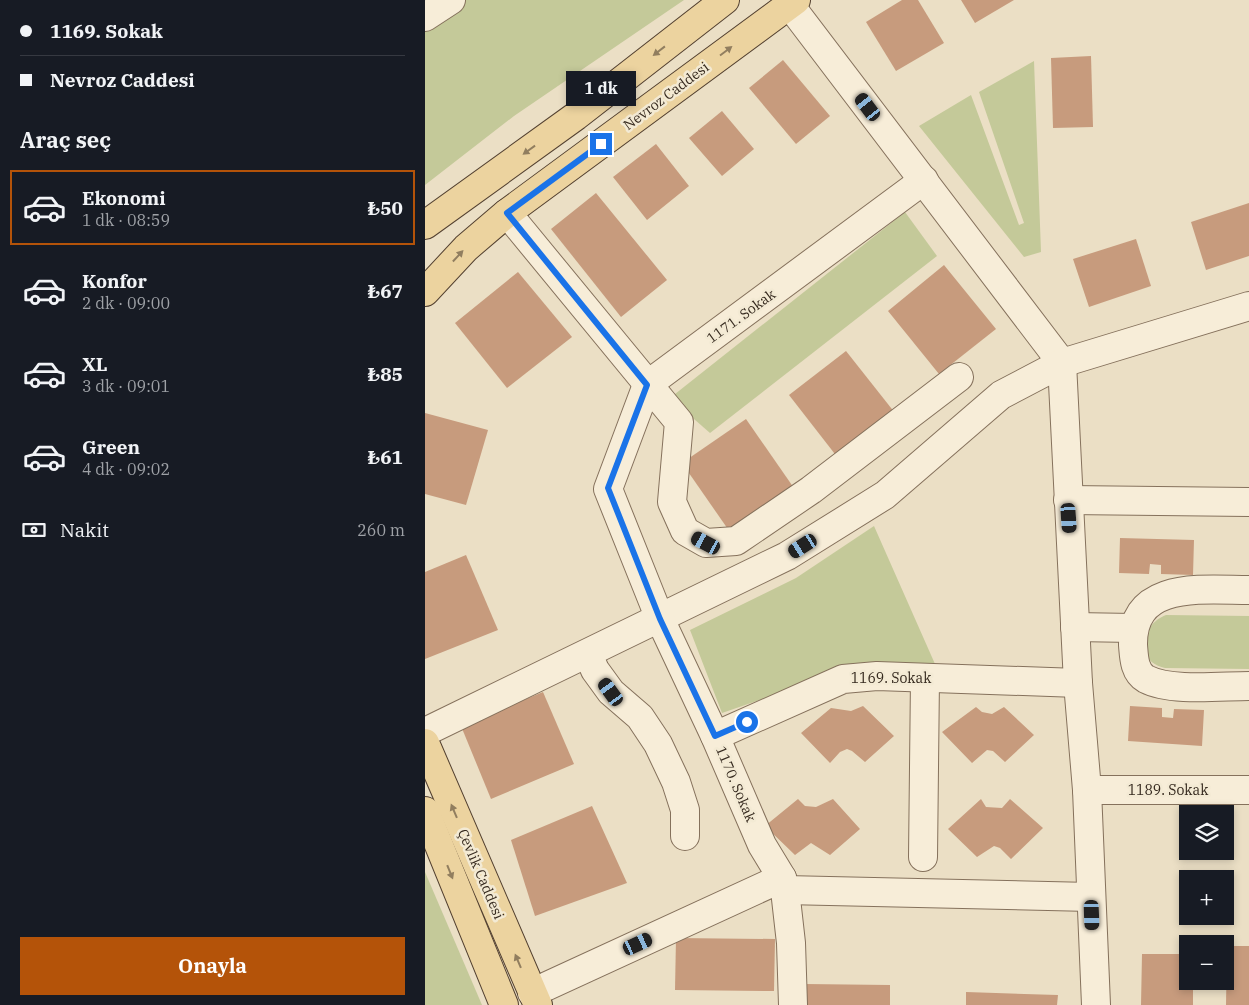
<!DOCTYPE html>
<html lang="tr">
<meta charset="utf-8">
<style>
body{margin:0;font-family:"IBM Plex Serif",serif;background:#20242c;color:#f1f3f6;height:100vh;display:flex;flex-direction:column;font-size:19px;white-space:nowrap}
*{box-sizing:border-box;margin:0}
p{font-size:16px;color:#9ea1a6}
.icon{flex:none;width:28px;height:28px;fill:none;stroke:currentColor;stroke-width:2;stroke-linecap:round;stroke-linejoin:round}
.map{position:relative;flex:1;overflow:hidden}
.panel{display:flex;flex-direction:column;background:#171b24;width:425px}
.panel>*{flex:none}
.guide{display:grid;align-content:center;height:110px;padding:0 20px;background:#171b24}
.controls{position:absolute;left:754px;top:805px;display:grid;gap:10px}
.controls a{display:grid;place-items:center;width:55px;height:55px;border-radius:0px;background:#171b24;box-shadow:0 2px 8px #0003;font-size:25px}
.end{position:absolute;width:22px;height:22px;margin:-11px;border:6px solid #1a73e8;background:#fff;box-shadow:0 0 0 2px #fff}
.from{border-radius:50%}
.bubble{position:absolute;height:35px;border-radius:0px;background:#171b24;box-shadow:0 2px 8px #0003;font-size:16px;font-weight:800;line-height:35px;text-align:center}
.car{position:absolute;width:15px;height:30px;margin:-15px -8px;border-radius:6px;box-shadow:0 0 4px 1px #0007;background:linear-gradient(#222 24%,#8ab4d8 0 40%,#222 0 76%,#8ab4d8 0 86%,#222 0)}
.guide b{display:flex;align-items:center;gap:18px;height:48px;font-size:19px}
.guide b+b{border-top:1px solid #363941}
.guide i{width:12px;height:12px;background:#f1f3f6}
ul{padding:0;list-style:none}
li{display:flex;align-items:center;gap:15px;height:75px;margin:0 10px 8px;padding:0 10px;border:2px solid transparent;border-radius:0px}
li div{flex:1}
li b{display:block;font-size:19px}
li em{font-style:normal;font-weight:800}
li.current{border-color:#b45309}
li>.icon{width:45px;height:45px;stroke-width:1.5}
h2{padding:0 20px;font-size:22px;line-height:60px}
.pay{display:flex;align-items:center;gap:12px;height:55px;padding:0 20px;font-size:19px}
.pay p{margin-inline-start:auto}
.button{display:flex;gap:10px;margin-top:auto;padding:10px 20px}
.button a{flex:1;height:58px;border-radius:0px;background:#b45309;color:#fff;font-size:20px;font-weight:800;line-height:58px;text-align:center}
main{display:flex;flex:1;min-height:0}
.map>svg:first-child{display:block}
.green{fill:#c4c999}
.building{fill:#c79b7d}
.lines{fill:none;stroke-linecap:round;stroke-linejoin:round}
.minor-casing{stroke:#85715c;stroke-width:30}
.major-casing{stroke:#534030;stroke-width:30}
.minor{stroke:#f7edd8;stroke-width:28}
.major{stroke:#ecd39f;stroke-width:28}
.oneway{fill:#917e5f}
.route{stroke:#1a73e8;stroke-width:6}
.labels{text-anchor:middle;stroke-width:5;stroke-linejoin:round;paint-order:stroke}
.street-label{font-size:14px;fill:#362a1f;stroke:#f3ead4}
</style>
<main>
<section class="panel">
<div class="guide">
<b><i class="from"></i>1169. Sokak</b>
<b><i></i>Nevroz Caddesi</b>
</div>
<h2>Araç seç</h2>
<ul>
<li class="current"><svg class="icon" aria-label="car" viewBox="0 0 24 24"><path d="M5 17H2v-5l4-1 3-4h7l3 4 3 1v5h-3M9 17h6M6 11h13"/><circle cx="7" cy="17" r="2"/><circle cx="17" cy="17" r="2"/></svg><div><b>Ekonomi</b><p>1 dk · 08:59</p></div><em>₺50</em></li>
<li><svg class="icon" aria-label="car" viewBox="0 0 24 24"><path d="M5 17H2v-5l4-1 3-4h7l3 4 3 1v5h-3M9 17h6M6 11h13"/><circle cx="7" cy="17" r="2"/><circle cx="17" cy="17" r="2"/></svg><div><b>Konfor</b><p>2 dk · 09:00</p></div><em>₺67</em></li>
<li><svg class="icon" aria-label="car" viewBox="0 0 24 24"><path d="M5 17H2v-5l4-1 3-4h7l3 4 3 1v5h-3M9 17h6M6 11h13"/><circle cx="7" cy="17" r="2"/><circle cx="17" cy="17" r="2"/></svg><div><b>XL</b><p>3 dk · 09:01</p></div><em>₺85</em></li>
<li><svg class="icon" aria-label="car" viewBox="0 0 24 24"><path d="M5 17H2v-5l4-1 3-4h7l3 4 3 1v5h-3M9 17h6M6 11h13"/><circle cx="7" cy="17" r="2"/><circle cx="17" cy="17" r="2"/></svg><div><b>Green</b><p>4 dk · 09:02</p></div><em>₺61</em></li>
</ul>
<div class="pay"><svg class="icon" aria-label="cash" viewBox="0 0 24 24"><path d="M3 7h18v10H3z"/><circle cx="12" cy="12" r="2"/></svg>Nakit<p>260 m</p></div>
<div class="button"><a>Onayla</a></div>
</section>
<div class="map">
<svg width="824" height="1005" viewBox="0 0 824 1005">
<rect width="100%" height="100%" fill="#ebdfc5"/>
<g class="green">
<path d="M38,0H259L89,116L0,185V25Z"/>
<path d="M609,61L616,252L599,257L494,126L546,95L594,225L599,223L554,92Z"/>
<path d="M480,212L512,256L285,433L245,398Z"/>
<path d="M449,526L510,664L424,669L297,713L265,630L371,578Z"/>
<path d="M741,615L824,616V669L740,668C708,661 715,625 741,615Z"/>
<path d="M0,872L57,1005H0Z"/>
</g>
<g class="building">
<path d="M477,0H493L519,43L471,71L441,22Z"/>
<path d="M536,0H589L550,23Z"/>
<path d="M666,56L668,127L628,128L626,58Z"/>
<path d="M358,60L405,116L371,144L324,88Z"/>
<path d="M297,111L329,149L297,176L264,138Z"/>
<path d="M231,144L264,186L222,220L188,177Z"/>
<path d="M171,193L242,280L196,317L126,229Z"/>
<path d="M824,203V256L781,270L766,222Z"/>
<path d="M711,239L726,286L664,307L648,259Z"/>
<path d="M519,265L571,329L514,374L463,311Z"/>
<path d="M93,272L147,337L82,388L30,323Z"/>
<path d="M421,351L470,413L413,458L364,395Z"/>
<path d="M0,413L63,430L41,505L0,494Z"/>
<path d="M321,419L371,491L307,535L257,463Z"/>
<path d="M695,538L769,540L768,575L736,574V565L725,564L724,574L694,573Z"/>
<path d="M41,555L73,630L0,659V572Z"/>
<path d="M118,692L149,764L66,799L36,726Z"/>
<path d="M438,706L469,736L440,762L427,751L422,749L415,752L405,763L376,733L406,708L426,711Z"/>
<path d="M705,706L737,708V717L748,718L749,709L779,710L777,746L703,741Z"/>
<path d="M551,707L557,712L567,714L579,707L609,735L580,762L568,751L562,750L547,763L517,732Z"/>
<path d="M373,799L380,806L391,807L408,799L435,829L405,855L386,843L370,855L340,826Z"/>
<path d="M556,799L561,807L577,808L585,799L618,828L586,859L575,848L569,846L552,857L523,829Z"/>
<path d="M167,806L202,883L110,916L86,840Z"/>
<path d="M251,938L350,939L349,991L250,990Z"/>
<path d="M802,946H824V1005H801Z"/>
<path d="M717,954H762V981H768V1005H716Z"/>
<path d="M380,984L465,985V1005H380Z"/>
<path d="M541,992L633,995L632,1005H541Z"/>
</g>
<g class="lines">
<defs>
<g id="minor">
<path d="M364,4L637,363L653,683L662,790L671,1005"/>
<path d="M0,17L26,0"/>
<path d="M82,213L254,422L247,502L260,531L281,543L311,541L386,490L534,377"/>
<path d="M643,500L824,502"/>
<path d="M824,590C778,590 707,580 708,645C709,657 709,672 721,679C746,692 796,686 824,686"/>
<path d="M650,627L708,628"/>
<path d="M163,654L170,670L186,692L215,717L233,744L251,782L260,810V836"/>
<path d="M0,732L362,556L460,495L576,395L637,363L824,306"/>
<path d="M290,736L418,679L452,676L653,683"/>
<path d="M662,790H824"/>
<path d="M498,857L500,678"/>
<path d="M360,890L666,897"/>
<path d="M107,993L357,878"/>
<path d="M368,1005L366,943L360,890L357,878L337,845L290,736L235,619L183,489L222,385L499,180"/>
</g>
<g id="major">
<path d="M0,225L151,116L300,0"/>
<path d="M0,292L41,248L82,213L371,0"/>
<path d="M0,743L113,1005"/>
<path d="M0,811L79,1005"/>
</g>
</defs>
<use href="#minor" class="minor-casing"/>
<use href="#major" class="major-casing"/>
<use href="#minor" class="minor"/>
<use href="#major" class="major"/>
</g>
<defs><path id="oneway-solid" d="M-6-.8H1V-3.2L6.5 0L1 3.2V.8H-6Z" transform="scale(1.25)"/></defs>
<g class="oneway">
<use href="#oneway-solid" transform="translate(234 51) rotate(142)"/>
<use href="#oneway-solid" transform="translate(301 51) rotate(-37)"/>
<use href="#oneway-solid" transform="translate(104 150) rotate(144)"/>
<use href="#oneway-solid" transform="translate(33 256) rotate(-47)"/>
<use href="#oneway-solid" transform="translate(29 811) rotate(-113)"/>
<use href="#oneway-solid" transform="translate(25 872) rotate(68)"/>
<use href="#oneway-solid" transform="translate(93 961) rotate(-113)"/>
</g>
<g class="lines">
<path class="route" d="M176,144L82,213L222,385L183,488L235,619L290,736L322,722"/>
</g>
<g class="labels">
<g class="street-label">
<text transform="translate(241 96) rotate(-37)" y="5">Nevroz Caddesi</text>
<text transform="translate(316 316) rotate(-36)" y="5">1171. Sokak</text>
<text x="466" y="683">1169. Sokak</text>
<text transform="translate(311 784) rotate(67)" y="5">1170. Sokak</text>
<text x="743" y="795">1189. Sokak</text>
<text transform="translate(56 874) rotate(67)" y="5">Çevlik Caddesi</text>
</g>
</g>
</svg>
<div class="controls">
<a><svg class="icon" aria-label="layers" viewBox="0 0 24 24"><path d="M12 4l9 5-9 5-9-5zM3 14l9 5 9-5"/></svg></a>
<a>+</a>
<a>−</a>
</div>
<i class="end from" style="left:322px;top:722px"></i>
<i class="end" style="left:176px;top:144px"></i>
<div class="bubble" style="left:141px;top:71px;width:70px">1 dk</div>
<i class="car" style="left:443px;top:107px;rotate:323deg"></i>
<i class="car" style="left:644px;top:518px;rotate:176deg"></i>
<i class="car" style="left:281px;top:543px;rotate:298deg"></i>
<i class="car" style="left:378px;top:546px;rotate:238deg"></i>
<i class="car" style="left:186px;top:692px;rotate:324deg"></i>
<i class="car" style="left:667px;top:915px;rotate:178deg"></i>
<i class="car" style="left:213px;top:944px;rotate:65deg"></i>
</div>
</main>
